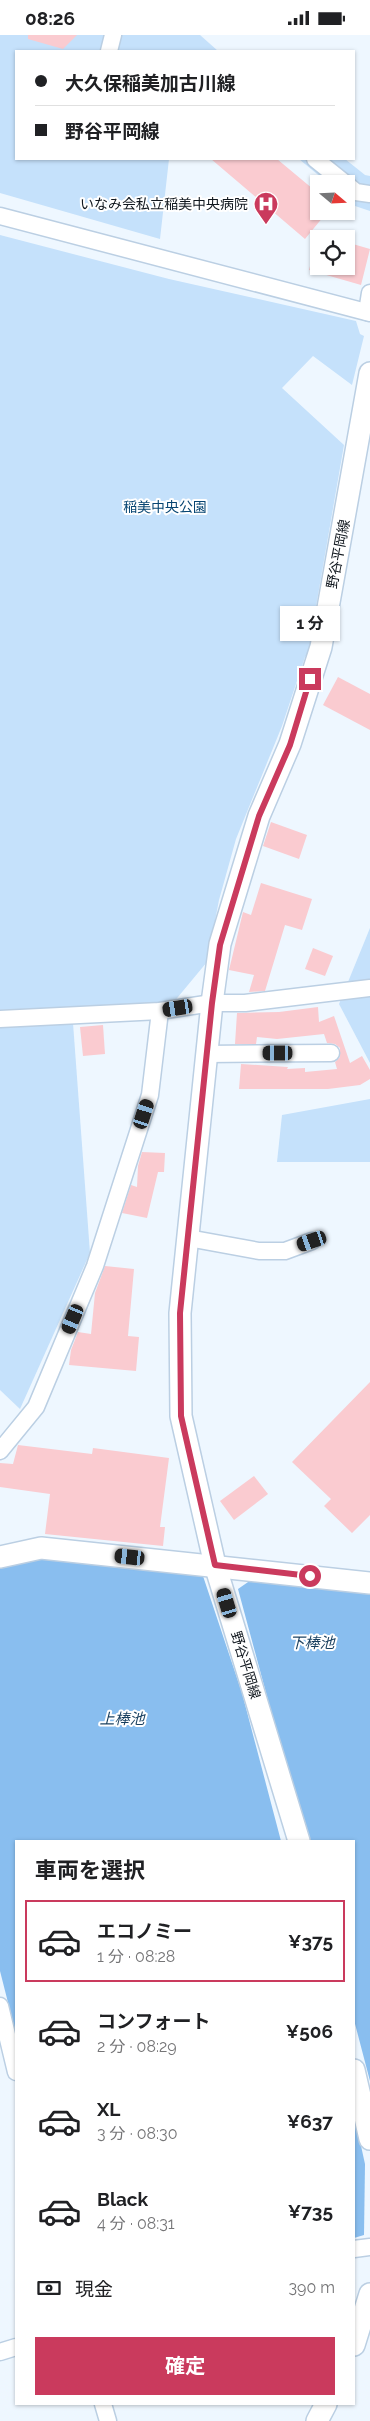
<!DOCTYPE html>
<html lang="ja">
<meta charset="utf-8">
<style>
body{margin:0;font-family:Raleway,"Noto Sans JP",sans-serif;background:#f6f6f6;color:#202124;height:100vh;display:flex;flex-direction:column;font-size:19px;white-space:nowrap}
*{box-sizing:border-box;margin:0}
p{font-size:16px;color:#757577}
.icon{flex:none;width:28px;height:28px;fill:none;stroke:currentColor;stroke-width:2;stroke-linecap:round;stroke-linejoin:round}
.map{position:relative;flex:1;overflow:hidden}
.side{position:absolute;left:15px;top:1805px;width:340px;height:565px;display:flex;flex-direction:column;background:#fff;border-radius:0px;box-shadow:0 1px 4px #0004}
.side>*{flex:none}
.banner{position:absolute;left:15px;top:15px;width:340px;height:110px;border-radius:0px;box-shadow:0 1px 4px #0004;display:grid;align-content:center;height:110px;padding:0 20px;background:#fff}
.needle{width:32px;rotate:109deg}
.tools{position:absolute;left:310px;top:140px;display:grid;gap:10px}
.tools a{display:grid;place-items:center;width:45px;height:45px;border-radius:0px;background:#fff;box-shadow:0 1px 4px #0004;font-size:25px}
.end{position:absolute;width:22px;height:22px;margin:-11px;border:6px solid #ca3a5d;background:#fff;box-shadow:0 0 0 2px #fff}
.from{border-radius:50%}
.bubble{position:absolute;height:35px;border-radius:0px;background:#fff;box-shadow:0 1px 4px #0004;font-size:16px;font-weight:700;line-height:35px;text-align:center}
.car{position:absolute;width:15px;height:30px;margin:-15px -8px;border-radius:6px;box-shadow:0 0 4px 1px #0007;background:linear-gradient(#222 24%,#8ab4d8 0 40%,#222 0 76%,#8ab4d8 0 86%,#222 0)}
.banner b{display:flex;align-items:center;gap:18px;height:48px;font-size:19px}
.banner b+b{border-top:1px solid #e0e0e0}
.banner i{width:12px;height:12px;background:#202124}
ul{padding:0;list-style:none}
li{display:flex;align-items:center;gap:15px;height:82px;margin:0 10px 8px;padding:0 10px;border:2px solid transparent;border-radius:0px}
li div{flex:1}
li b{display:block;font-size:19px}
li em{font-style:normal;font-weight:700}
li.current{border-color:#ca3a5d}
li>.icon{width:45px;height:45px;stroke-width:1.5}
h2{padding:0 20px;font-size:22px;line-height:60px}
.pay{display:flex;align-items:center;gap:12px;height:55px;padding:0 20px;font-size:19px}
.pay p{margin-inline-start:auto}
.button{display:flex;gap:10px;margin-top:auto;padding:10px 20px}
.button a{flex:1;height:58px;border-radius:0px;background:#ca3a5d;color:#fff;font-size:20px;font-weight:700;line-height:58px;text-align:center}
.status{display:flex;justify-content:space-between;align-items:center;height:35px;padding:0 25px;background:#fff;direction:ltr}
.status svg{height:14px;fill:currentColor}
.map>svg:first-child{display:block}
.green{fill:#c5e1fb}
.water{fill:#89beef}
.building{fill:#facbd0}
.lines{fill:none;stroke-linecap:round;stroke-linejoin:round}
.minor-casing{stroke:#bbcfe3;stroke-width:19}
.major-casing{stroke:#bbcfe3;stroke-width:24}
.minor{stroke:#fff;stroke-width:16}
.major{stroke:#fff;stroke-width:21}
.route{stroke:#ca3a5d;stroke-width:6}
.labels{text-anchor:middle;stroke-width:4;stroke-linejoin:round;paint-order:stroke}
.poi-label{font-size:14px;fill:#10171e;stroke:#fff;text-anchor:end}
.park-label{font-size:14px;fill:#074572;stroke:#fff}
.street-label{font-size:14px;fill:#10171e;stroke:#fff}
.water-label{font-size:15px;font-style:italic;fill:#173e5e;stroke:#fff}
</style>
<div class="status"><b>08:26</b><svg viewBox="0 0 49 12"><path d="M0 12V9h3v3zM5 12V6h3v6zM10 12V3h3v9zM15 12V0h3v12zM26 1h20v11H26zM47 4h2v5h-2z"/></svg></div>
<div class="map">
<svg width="370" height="2386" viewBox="0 0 370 2386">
<rect width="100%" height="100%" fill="#eef7ff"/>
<g class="green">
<path d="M0,0H200L218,16H16V124H169L160,204L0,158Z"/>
<path d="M299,124H345L365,140L370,141V176L355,171L346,163V149H329Z"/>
<path d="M0,200L169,244L356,286L360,299L364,301L352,350L313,321L282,353L344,410L313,589L314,612L305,622L282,691L236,804L219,865L207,927L173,968L0,978Z"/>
<path d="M370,893V1028L339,969Z"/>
<path d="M73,988L90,1218L20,1374L0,1355V993Z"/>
<path d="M370,1064V1127H277L282,1080Z"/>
</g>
<g class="water">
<path d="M56,1520L187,1534L203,1541L242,1658L281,1806H16V1999L0,1936V1529Z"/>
<path d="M251,1545L370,1557V2046L354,1985V1806H306L238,1554Z"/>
<path d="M354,2079L365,2129L364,2200L354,2203Z"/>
</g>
<g class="building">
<path d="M28,0H77L63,14L28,4Z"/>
<path d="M211,124H277L319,159V176H328L305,204Z"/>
<path d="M346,207L370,214L361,250L309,235L310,231H346Z"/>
<path d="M338,642L370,659V695L323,670Z"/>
<path d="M271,787L307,800L299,824L263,811Z"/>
<path d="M261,848L312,864L302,895L285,890L265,956L249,957L254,940L229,935L243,877L251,880Z"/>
<path d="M313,913L333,921L325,941L305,934Z"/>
<path d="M318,972L319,987L334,981L350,1028L362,1021L370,1035V1044L360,1050L328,1054H239L241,1029L288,1032L287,1034L305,1033V1037L337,1034L335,1027L340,1022V1013L335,1009L327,1008L324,999L277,1004L257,1002L256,1009H235L237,978L279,977Z"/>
<path d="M103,990L105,1019L83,1021L80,992Z"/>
<path d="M142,1117L165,1118L164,1137H158L147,1183L122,1178L131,1150L137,1152L138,1131Z"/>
<path d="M105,1231L134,1234L128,1301L139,1302L136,1336L69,1330L71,1315L78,1297L91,1299L95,1258Z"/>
<path d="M370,1347V1480L352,1498L324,1471L331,1464L292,1427Z"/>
<path d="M18,1410L92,1419L93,1413L169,1423L160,1492H165L163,1511L45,1499L50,1459L0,1452V1428L13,1429Z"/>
<path d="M254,1441L268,1459L234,1485L220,1466Z"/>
</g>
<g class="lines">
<defs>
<g id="minor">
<path d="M109,16L113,0"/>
<path d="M315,124L356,157L370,159"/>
<path d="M0,181L370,278"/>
<path d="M367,277L370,258"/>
<path d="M0,984L160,976L212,968H245L370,953"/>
<path d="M206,1019L331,1018"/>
<path d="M188,1203L259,1216H285L312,1206"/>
<path d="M0,1416L36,1372L95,1231L150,1060L160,976"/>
<path d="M0,1971L16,2037"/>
<path d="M354,2214L370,2212"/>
<path d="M0,2317L16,2312"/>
<path d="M103,2369L108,2386"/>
</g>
<g id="major">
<path d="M0,1522L41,1513L370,1548"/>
<path d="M299,1806L215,1530L181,1381L180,1278L212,968L220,909L259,781L290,709L321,612L370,338"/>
<path d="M354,2035L370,2104"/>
<path d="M354,2310L370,2259"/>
<path d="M317,2386L326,2369"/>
</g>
</defs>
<use href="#minor" class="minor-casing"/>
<use href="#major" class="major-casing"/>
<use href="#minor" class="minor"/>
<use href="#major" class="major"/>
</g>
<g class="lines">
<path class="route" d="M310,1541L215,1530L181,1381L180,1278L212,968L220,910L259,781L290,710L310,644"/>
</g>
<defs>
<symbol id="hospital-pin" viewBox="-11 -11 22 30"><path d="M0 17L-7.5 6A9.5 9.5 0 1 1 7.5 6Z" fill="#ca3a5d" stroke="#fff"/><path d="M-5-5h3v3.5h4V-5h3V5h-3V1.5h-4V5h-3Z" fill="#fff"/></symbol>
</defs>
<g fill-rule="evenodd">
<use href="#hospital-pin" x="252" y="155" width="28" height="38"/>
</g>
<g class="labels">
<g class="poi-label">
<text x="248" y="174">いなみ会私立稲美中央病院</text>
</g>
<g class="park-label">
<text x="165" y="477">稲美中央公園</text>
</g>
<g class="street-label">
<text transform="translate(338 519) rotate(-79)" y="5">野谷平岡線</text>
<text transform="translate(246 1630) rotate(73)" y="5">野谷平岡線</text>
</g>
<g class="water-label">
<text x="312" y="1613">下棒池</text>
<text x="122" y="1689">上棒池</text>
</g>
</g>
</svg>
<div class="tools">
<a><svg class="needle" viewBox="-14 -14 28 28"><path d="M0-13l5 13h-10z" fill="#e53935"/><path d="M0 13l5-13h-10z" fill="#757577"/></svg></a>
<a><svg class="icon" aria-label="locate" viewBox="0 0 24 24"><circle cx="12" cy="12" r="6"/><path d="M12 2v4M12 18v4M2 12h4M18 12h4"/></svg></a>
</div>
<i class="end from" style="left:310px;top:1541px"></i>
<i class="end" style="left:310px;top:644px"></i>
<div class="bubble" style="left:280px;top:571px;width:60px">1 分</div>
<i class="car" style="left:178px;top:973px;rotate:261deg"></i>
<i class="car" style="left:278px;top:1018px;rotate:270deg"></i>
<i class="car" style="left:144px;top:1079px;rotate:18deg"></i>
<i class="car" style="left:312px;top:1206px;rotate:251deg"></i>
<i class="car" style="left:73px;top:1284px;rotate:203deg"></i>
<i class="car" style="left:130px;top:1522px;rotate:276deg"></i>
<i class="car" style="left:227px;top:1568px;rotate:343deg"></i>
<div class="banner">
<b><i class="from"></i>大久保稲美加古川線</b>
<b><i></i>野谷平岡線</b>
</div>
<section class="side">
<h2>車両を選択</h2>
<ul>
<li class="current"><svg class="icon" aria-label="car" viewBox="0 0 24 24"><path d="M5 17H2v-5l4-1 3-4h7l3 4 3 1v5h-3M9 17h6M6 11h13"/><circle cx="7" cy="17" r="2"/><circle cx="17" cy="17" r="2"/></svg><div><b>エコノミー</b><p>1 分 · 08:28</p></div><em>¥375</em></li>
<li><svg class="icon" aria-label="car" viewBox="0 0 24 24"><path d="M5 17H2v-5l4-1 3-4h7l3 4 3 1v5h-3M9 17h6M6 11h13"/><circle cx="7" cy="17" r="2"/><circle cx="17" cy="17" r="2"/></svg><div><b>コンフォート</b><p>2 分 · 08:29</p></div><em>¥506</em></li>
<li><svg class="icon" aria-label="car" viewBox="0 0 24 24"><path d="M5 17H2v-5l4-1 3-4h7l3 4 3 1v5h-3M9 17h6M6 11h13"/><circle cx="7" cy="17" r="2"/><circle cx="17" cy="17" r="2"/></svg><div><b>XL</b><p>3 分 · 08:30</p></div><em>¥637</em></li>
<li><svg class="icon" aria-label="car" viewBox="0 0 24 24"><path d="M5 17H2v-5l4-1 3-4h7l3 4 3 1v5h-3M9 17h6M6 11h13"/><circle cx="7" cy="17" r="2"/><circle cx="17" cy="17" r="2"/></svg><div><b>Black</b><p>4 分 · 08:31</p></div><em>¥735</em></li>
</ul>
<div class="pay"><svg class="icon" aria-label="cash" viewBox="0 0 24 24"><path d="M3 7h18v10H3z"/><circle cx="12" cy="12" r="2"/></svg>現金<p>390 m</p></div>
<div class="button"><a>確定</a></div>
</section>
</div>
